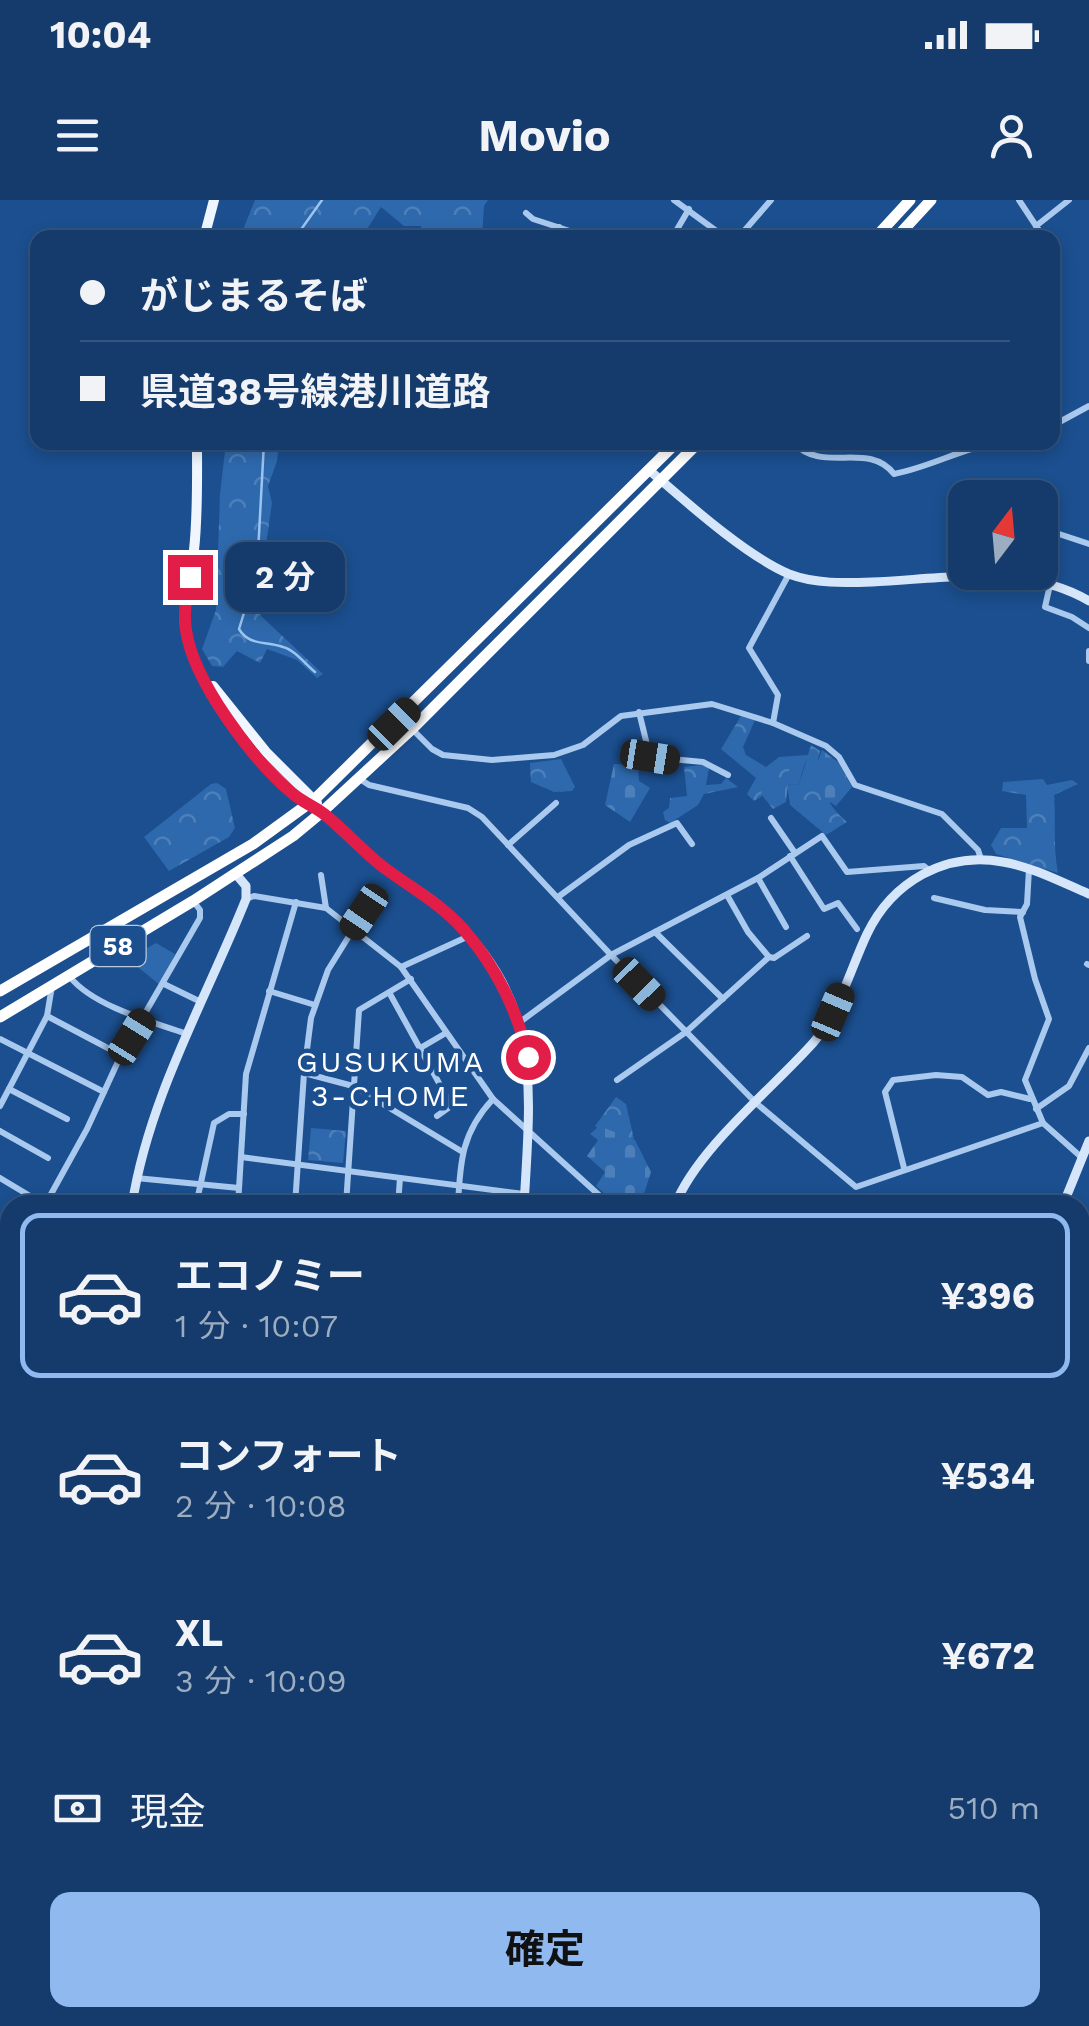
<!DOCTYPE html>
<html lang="ja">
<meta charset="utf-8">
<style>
body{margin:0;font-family:"Work Sans","Noto Sans JP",sans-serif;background:#214673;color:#f1f3f6;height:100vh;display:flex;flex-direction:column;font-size:38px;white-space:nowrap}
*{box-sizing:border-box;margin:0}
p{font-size:32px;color:#9dadc1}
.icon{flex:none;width:55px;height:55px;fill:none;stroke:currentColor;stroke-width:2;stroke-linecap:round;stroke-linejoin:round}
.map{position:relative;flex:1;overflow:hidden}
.sheet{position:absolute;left:0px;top:995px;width:1090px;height:832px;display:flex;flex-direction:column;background:#143b6b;border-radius:30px 30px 0 0;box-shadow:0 5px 15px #0003,0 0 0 2px #33557e}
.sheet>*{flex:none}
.top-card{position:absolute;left:30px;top:30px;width:1030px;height:220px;border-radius:20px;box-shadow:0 5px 15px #0003,0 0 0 2px #33557e;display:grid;align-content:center;height:220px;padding:0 50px;background:#143b6b}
.needle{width:65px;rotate:16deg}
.fabs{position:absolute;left:948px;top:280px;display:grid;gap:20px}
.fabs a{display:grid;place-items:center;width:110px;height:110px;border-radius:20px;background:#143b6b;box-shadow:0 5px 15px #0003,0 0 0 2px #33557e;font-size:50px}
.end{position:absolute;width:45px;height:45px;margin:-22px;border:12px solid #e11d48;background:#fff;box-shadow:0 0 0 5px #fff}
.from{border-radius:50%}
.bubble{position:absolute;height:70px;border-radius:20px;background:#143b6b;box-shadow:0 5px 15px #0003,0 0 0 2px #33557e;font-size:32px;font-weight:700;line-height:70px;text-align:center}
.car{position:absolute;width:30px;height:60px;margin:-30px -15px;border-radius:12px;box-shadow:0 0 8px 2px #0007;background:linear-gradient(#222 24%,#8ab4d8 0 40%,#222 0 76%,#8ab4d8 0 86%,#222 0)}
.top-card b{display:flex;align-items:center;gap:35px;height:95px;font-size:38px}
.top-card b+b{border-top:2px solid #33557e}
.top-card i{width:25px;height:25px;background:#f1f3f6}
ul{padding:18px 0 0;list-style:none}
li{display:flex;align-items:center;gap:30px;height:165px;margin:0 20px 15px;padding:0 30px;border:5px solid transparent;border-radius:20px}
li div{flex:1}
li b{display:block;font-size:38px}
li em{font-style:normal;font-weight:700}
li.active{border-color:#90b9f0}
li>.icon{width:90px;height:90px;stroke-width:1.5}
.pay{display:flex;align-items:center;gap:25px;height:110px;padding:0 50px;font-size:38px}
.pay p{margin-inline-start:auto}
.primary-button{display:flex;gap:20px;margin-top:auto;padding:20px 50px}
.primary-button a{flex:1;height:115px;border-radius:20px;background:#90b9f0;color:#111;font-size:40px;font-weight:700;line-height:115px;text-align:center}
.status{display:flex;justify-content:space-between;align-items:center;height:70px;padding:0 50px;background:#143b6b;direction:ltr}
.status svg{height:28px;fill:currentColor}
header{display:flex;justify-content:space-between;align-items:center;height:130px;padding:0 50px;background:#143b6b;font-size:45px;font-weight:700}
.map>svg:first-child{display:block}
.grass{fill:url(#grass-tufts)}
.forest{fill:url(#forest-crowns)}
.cemetery{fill:url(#cemetery-stones)}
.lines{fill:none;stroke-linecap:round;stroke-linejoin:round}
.stream{stroke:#9cc4f0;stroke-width:2.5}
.street{stroke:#a9c9ee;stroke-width:6}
.secondary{stroke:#d6e6fa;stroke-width:9}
.primary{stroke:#f0f6ff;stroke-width:10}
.highway{stroke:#fff;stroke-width:11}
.route{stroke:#e11d48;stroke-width:12}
.labels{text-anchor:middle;stroke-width:9;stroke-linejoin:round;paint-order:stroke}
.shield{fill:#1b4f8f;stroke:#bbcadd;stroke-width:2.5}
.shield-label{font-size:25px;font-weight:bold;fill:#fff}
.neighbourhood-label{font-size:30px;letter-spacing:2.5px;fill:#fff;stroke:#1b4f8f}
</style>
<div class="status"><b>10:04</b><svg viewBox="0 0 49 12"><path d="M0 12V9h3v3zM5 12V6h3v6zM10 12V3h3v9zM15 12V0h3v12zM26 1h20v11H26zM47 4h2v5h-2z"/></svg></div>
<header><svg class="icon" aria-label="menu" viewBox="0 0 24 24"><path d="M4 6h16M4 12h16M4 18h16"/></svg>Movio<svg class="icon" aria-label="person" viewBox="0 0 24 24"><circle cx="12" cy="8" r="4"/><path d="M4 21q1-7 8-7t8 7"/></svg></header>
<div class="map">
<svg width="1089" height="1826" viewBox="0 0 1089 1826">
<defs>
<pattern id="grass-tufts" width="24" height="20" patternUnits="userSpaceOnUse" patternTransform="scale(2.5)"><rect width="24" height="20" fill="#2e69ad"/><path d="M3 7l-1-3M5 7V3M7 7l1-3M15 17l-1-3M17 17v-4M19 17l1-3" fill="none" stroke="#4d80b9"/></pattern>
<pattern id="forest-crowns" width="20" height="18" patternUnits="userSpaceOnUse" patternTransform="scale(2.5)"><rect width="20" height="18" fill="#2e69ad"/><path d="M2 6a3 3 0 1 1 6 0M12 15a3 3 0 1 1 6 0" fill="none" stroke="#4d80b9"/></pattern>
<pattern id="cemetery-stones" width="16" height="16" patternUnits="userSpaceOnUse" patternTransform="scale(2.5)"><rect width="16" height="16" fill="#2e69ad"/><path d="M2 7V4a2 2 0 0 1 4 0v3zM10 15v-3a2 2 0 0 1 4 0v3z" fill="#4d80b9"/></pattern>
</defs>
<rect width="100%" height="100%" fill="#1b4f8f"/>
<path class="grass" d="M156,743L175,754L160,785L128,759Z"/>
<g class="forest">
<path d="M255,0H488L484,6L482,37H421V26H404L381,7L362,37H240Z"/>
<path d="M226,243H279L277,261L268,286L272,303L262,373L270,384L269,396L261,406V416L323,474L317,478L297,460L267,449L260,463L237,451L223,467L212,466L202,449L216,410L220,294Z"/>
<path d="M741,516L755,520L743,547L746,555L766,567L779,557L808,555L811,545L820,551C812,577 827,606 847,622L826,635L790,605L787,584L799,585L807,558L801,573L767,585L761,597L754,601L747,594L756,578L721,549Z"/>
<path d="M561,559L575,587L572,591L554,592L531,582L530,563Z"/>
<path d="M702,565L709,568L706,585L721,584L726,578L738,587L704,594L698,605L670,623L665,620L663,612L669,608L670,598L687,596L684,567Z"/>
<path d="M1043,579L1047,585L1072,580L1078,584L1054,595C1056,622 1053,647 1058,673L996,654L991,645L1001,628H1027L1026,595L1002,591L1003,582Z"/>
<path d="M217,583L226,589L235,628L229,637L169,671L144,637L211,584Z"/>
<path d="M616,897L626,904L634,939L605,936L595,926Z"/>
<path d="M311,928L346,931L343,963L308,960Z"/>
</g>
<g class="cemetery">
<path d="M822,550L839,563L852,587L836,606L830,602L825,605C813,587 814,569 822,550Z"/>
<path d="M793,563L804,565L799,585L788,584L786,602L773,609L761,594L765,582L785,578Z"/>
<path d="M614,564L638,565L639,581L650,588L630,622L605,605Z"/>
<path d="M599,926L635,940L651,972L642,1000L648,1005H617L596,986L605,972L587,956L598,940L590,934Z"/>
</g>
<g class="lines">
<g class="stream">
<path d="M295,38L322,0"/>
<path d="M264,242L257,371L239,429C249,446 266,441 283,447C295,450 305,464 315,472"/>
</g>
<g class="street">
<path d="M674,0L726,38"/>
<path d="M1019,0L1044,38"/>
<path d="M526,13L533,19L591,38"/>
<path d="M1036,26L1069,0"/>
<path d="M556,38L559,27"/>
<path d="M672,38L689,9"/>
<path d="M738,38L771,0"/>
<path d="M1052,49L1057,55"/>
<path d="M1052,226L1089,206"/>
<path d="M793,242C822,275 868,240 894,274C930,267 961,249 997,242"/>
<path d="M957,330L961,377"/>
<path d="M1041,382L1056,333L1089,344"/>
<path d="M1050,385L1045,407L1072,417L1089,428"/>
<path d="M1089,451V461"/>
<path d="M639,512L650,557L703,562L728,575"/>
<path d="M773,523L778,495L749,448L789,374"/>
<path d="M412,529L432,549L443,555L492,560L554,555L583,545L621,516L712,504L773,523L826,546L839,557L855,585L942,614L978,650L981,659"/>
<path d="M360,579L369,585L468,608L482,617L611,755L756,903L856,987L1043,923"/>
<path d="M771,618L795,653"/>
<path d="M508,645L556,603"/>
<path d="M790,656L824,709L838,703L857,729"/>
<path d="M1029,669L1027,704L1020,717L1035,779L1049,819L1025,880L1043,923L1080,956"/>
<path d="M321,675L326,708"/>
<path d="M758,678L786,727"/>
<path d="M727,695L748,732L769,757"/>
<path d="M558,697L629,645L677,623L692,644"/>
<path d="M934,698L985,710L1023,712"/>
<path d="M246,699L254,696L326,708L401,767L493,899L610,1005"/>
<path d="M655,732L723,799"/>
<path d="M1087,764L1089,765"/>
<path d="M401,767L469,736"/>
<path d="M70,777C93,806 152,822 187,834"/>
<path d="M164,784L201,802"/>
<path d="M269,791L315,805"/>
<path d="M390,794L450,903L451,906L437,916"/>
<path d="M47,816L121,855"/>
<path d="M520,822L611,755L758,678L822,636L847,672L924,666L929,670"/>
<path d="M0,839L104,892"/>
<path d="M422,847L446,833"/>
<path d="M304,873L353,886L461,951"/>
<path d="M617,880L686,832L769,757L774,758L807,736"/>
<path d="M9,889L67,919"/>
<path d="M0,906L47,816L52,786"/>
<path d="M1036,909L1069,886L1089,848"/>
<path d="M0,931L48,958"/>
<path d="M241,957L524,994L536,1005"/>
<path d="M904,968L885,892L893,880L936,875L962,877L988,895L1001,892L1030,899"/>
<path d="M0,978L45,1005"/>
<path d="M136,978L239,988"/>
<path d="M45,1005L87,929L121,855L200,718V710L194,702"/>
<path d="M196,1005L214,923L229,914H244"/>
<path d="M238,1005L246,874L296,702"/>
<path d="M295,1005L304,873L311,818L328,770L364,712L365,692"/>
<path d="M346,1005L359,810L411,779"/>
<path d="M398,1005L400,978"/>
<path d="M458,1005C460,961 462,932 493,899"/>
<path d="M0,1026L10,1032"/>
<path d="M0,1091L10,1072"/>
<path d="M1080,1117L1089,1115"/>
<path d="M0,1122L10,1127"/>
<path d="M0,1168L10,1174"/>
<path d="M0,1214L10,1220"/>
<path d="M0,1253L10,1260"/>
<path d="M1,1333L10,1314"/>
<path d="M0,1356L10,1344"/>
<path d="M1080,1367L1089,1364"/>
<path d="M1080,1380L1089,1408"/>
<path d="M1080,1426L1089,1423"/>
<path d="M0,1444L10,1451"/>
<path d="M0,1512L10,1502"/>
<path d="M1080,1575L1089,1606"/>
<path d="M0,1607L10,1618"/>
<path d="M1080,1667L1089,1665"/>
<path d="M0,1676L10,1667"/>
<path d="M0,1774L10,1772"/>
<path d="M1080,1817L1083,1826"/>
<path d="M411,1818L415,1826"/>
<path d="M516,1818L519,1826"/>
<path d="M591,1818L595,1826L617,1818"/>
<path d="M699,1818L707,1826"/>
<path d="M45,1826L47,1818"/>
<path d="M159,1826L160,1818"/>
<path d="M785,1826L803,1818"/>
<path d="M1024,1826L1041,1818"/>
</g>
<g class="secondary">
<path d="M649,270C685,301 746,356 789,374C815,384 845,383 872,382C943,379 1025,363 1089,401"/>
<path d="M322,612C343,632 363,652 386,669C404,682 425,693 442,708C543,798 531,884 524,1005"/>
<path d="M132,1005C149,897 206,799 246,699V686L235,673"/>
<path d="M675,1005C698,948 771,890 813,843C839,813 850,770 867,734C892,682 945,651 1003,662C1033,667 1061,682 1089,694"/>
<path d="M1063,1005L1089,941"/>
<path d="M1080,1182L1089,1209"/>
<path d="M1080,1549L1089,1546"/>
<path d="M905,1818L911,1826"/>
<path d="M204,1826L225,1818"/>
</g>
<g class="primary">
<path d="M204,38L214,0"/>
<path d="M197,242C197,278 198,314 194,350C191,375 183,401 185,426C192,487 269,585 322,612"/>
<path d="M213,486L266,552L317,603"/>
<path d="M0,1332L10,1340"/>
<path d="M452,1818L455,1826"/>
<path d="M461,1818L464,1826"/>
</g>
<g class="highway">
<path d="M875,38L910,0"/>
<path d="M896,38L931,0"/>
<path d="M0,791L253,644L315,599L677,242"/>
<path d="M0,817L193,701L293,636L322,612L412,529L699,242"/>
</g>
</g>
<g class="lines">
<path class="route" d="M190,377C187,394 183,412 186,430C193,481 253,560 292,593C302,602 314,606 324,614C346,631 364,653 386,669C413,689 441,704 464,730C496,767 517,809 528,857"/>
</g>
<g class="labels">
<rect class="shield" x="90.5" y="726" width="55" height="40" rx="8"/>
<g class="shield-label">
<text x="118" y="755">58</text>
</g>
<g class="neighbourhood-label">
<text x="391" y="872">GUSUKUMA<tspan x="391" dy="34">3-CHOME</tspan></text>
</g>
</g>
</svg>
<div class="fabs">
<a><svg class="needle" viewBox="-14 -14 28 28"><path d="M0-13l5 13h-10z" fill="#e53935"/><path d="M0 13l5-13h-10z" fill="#9dadc1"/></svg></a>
</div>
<i class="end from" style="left:528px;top:857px"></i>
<i class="end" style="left:190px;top:377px"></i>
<div class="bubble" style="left:225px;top:342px;width:120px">2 分</div>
<i class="car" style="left:394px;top:524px;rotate:45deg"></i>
<i class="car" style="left:650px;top:557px;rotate:99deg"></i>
<i class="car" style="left:364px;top:712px;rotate:214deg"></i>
<i class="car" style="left:639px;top:784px;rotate:136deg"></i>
<i class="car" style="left:833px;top:812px;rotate:23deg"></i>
<i class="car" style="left:132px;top:837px;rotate:32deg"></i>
<div class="top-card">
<b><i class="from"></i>がじまるそば</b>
<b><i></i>県道38号線港川道路</b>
</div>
<section class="sheet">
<ul>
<li class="active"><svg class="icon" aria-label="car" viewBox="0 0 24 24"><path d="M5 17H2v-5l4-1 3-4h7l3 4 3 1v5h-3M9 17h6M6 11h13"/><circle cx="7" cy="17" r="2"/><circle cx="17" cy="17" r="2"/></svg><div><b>エコノミー</b><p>1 分 · 10:07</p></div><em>¥396</em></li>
<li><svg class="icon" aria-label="car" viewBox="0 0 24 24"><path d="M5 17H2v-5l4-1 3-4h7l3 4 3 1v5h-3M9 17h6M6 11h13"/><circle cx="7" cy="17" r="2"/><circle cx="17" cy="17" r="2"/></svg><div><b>コンフォート</b><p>2 分 · 10:08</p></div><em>¥534</em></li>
<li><svg class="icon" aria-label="car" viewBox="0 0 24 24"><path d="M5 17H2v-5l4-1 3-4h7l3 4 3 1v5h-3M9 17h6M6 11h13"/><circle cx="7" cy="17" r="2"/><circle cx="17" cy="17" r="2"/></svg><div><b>XL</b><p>3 分 · 10:09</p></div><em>¥672</em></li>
</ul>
<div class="pay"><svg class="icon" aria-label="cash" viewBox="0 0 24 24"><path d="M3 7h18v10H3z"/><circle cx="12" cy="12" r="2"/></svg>現金<p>510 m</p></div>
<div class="primary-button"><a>確定</a></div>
</section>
</div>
